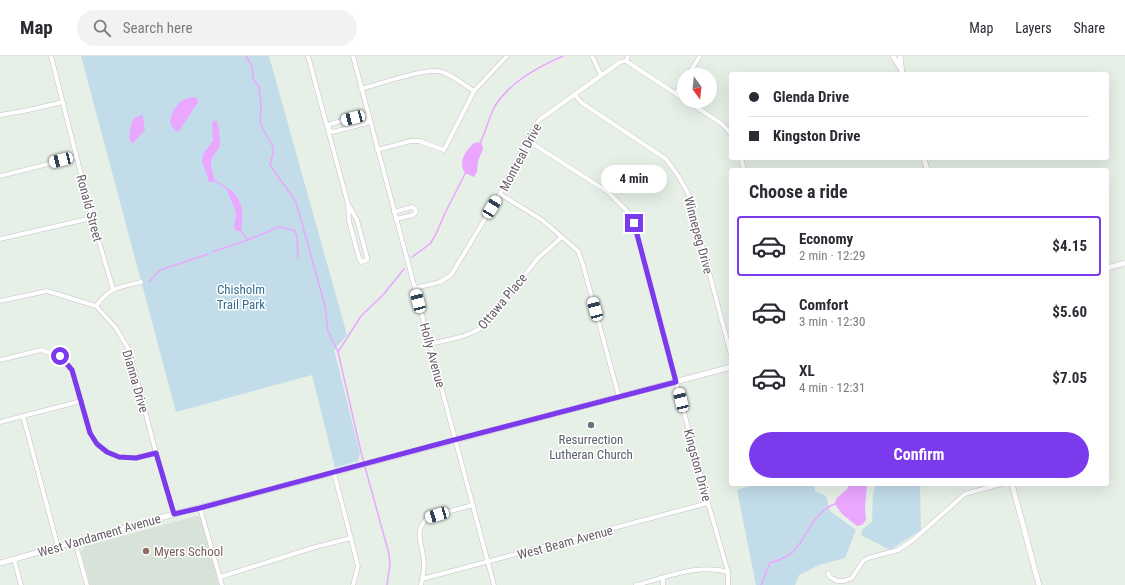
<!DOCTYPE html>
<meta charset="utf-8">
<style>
body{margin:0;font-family:"Roboto Condensed",sans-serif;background:#f2f2f3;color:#2b2b33;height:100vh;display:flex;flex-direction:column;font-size:15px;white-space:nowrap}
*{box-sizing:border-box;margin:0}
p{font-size:13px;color:#7c7c81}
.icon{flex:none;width:22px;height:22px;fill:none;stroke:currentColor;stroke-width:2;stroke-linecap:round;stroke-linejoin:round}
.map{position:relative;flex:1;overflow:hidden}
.side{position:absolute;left:729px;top:112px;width:380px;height:318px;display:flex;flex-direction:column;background:#fff;border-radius:4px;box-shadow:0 4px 16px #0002}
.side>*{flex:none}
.banner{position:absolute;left:729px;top:16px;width:380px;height:88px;border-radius:4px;box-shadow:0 4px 16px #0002;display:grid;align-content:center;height:88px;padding:0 20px;background:#fff}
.needle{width:26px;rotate:165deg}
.tools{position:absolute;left:677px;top:12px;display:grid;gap:8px}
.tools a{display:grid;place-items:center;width:40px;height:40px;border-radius:50%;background:#fff;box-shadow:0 4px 16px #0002;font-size:20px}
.end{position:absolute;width:18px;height:18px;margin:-9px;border:5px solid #7c3aed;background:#fff;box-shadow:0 0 0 2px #fff}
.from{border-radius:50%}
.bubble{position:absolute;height:28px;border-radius:14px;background:#fff;box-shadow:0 4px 16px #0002;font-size:13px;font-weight:700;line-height:28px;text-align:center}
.car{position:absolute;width:12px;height:24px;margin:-12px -6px;border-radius:5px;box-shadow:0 0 3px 1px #0007;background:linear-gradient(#fff 24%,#345 0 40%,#fff 0 76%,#345 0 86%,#fff 0)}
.banner b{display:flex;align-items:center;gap:14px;height:38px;font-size:15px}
.banner b+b{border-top:1px solid #e1e1e2}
.banner i{width:10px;height:10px;background:#2b2b33}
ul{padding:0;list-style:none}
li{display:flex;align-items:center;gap:12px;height:60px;margin:0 8px 6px;padding:0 12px;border:2px solid transparent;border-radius:4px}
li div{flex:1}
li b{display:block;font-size:15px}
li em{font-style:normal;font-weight:700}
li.active{border-color:#7c3aed}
li>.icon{width:36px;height:36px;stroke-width:1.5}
h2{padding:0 20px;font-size:18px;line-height:48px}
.button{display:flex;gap:8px;margin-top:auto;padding:8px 20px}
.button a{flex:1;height:46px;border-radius:24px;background:#7c3aed;color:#fff;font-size:16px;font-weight:700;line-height:46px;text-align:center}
header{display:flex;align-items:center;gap:24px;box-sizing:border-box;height:56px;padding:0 20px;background:#fff;border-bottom:1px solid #e1e1e2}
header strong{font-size:19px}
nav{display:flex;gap:22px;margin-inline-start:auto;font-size:14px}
.search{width:280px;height:36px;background:#f2f2f3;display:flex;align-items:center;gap:10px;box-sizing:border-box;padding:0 14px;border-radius:22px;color:#7c7c81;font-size:15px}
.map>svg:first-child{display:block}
.education{fill:#d7e2d8}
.green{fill:#c2dce9}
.water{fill:#eaa7ff}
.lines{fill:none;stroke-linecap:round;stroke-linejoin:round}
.stream{stroke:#eaa7ff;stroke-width:1.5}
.minor-casing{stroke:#c7bfc7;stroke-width:5}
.tertiary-casing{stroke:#c7bfc7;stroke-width:6}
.minor{stroke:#fff;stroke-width:4}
.tertiary{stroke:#fff;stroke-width:5}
.route{stroke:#7c3aed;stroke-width:5}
.worship-dot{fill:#6b7280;stroke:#fff;stroke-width:1.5}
.education-dot{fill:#8d6e63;stroke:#fff;stroke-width:1.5}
.labels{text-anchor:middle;stroke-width:3;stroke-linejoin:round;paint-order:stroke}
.street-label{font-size:13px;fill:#665d67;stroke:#fff}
.park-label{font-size:13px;fill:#346d8f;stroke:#fff}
.worship-label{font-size:13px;fill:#5b616d;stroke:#fff}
.education-label{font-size:13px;fill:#785e54;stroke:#fff;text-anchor:start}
</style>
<header>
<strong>Map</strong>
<div class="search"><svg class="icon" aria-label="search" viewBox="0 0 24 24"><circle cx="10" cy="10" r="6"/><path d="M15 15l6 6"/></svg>Search here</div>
<nav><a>Map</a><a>Layers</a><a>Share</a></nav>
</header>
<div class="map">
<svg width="1125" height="529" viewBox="0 0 1125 529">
<rect width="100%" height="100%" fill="#e6f0e7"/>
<path class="education" d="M196,460L200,461L202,465L219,529H90L81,496L83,491Z"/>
<g class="green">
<path d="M81,0H269L347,279L334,294L360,397L358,405L335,412L312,319L176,356Z"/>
<path d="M756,428H814L815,435L826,440L830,455L856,474L845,502L819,509L799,519L795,529H756L737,434Z"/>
<path d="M876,428H927L920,431L921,474L890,494L861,479L863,473L872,466L873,437Z"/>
</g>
<g class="water">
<path d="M191,41L197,42L198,46L179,75L176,76L171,69L170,64L173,55L181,45Z"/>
<path d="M142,59L143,61L145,74L133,87H131C128,78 130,70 134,62Z"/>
<path d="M216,64C218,66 221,84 220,88C219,95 212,97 211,107C211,114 215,119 214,126H209L202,105L203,98L213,85L212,66Z"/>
<path d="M481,86L483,93L478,105L477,116L474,121L465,117C458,106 465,95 474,87Z"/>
<path d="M226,132C234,133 242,147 242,155C243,161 242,169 241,175H236L234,171L236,159L235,153Z"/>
<path d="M848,428H867L865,452L866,464L862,469L857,470L842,458L835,448L836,443L848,432Z"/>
</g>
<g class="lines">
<g class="stream">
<path d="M246,0L252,10L253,23L259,31L261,48L260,67L273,91V98L270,109L296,146L325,250L328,275L338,296L362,400L389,498L390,508L387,529"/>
<path d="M480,87C486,75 489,61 495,50C510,26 538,11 563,0"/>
<path d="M214,124L226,132"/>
<path d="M241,175L248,184"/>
<path d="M212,196L248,184L279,171L294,174L297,180L298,202"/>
<path d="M412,201L430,188L436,178L445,157L466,116"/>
<path d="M149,226L159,215L166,212L208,198"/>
<path d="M338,296L361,260L383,239L404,213"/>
<path d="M761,529L770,507C778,504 787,502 793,496C809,479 812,456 837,447"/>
</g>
<defs>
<g id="minor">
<path d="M51,0L92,162L113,233"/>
<path d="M308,0L348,148L357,164L367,201V204L361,206L359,202L349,165L348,148"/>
<path d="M353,0L494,529"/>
<path d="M592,0L601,19"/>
<path d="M626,5L684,43"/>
<path d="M688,19L700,0"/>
<path d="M361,33C380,28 426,11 442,16C454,20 464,29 474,35"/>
<path d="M676,37L684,25"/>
<path d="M574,38L582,47L666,103L677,118L688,137L731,299"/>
<path d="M687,45L722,68L731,78"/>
<path d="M0,59L24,55L63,46"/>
<path d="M365,59L369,61L367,67L333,76L328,73L330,68Z"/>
<path d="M527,84L608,136L630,158L634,167L708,447L728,516V529"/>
<path d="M377,94L411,85H419L444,94L474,35L507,0"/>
<path d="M741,102L744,114"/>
<path d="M0,120L76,101"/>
<path d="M500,138L542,164L562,181L578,195L583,209L619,341"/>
<path d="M394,156L412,151L415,153L416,156L413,159L396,163"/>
<path d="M0,183L92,162"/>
<path d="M415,232L440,226L451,219L500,138L527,84L539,64L620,6L626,5L628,0"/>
<path d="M0,245L47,235L96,250L116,272L129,294L156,397L174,458"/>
<path d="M96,250C111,230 118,232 141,226"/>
<path d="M430,288C449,283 472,281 487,267L538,202L562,181"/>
<path d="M0,304L41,294L59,300L72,314L90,377L97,388L107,396L119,401L136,402L156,397"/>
<path d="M23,360L58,491"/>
<path d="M0,366L81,345"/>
<path d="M334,417L358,510L353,529"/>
<path d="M200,452L222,529"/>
<path d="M75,486L87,529"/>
<path d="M14,503L21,529"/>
<path d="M828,517L830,521L837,525H844L852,522L863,505L868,502L898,494L913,484L965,438L1001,428"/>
<path d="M220,521L312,492L351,482"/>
<path d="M663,522V529"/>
<path d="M422,523L708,447"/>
<path d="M421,529C423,521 425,509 423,500C421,483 414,476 428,461L473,449"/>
<path d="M636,529C664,522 699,507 728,516"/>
</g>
<g id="tertiary">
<path d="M893,0L900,11"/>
<path d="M900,0L902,18"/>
<path d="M924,102L927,114"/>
<path d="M1107,212L1125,207"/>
<path d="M1012,428L1039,529"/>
<path d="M0,507L174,458L238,442L731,311"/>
</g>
</defs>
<use href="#minor" class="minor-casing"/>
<use href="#tertiary" class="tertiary-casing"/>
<use href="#minor" class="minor"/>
<use href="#tertiary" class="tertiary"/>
</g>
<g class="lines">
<path class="route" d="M60,300L72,314L90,377L97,388L107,396L119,401L136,402L156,397L174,458L200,452L450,385L676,326L634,167"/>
</g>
<circle class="worship-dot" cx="591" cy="369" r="4"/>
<circle class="education-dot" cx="146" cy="495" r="4"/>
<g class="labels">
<g class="street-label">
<text transform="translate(520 101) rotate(-62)" y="5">Montreal Drive</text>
<text transform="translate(90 152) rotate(75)" y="5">Ronald Street</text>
<text transform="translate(699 179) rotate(75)" y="5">Winnepeg Drive</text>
<text transform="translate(502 245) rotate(-50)" y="5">Ottawa Place</text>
<text transform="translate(433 299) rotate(75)" y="5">Holly Avenue</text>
<text transform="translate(136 325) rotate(74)" y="5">Dianna Drive</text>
<text transform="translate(698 409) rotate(75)" y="5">Kingston Drive</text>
<text transform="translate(99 479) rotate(-16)" y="5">West Vandament Avenue</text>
<text transform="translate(565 486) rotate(-15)" y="5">West Beam Avenue</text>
</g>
<g class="park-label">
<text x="241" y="238">Chisholm<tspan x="241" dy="15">Trail Park</tspan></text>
</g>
<g class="worship-label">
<text x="591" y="388">Resurrection<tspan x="591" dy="15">Lutheran Church</tspan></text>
</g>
<g class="education-label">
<text x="154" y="500">Myers School</text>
</g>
</g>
</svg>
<div class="tools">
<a><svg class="needle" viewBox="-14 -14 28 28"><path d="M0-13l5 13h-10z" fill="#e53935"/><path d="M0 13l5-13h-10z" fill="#7c7c81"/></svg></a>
</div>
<i class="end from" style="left:60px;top:300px"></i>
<i class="end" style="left:634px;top:167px"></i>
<div class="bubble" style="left:601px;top:109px;width:66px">4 min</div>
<i class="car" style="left:353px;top:62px;rotate:255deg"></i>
<i class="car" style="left:61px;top:104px;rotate:256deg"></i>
<i class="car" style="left:492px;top:151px;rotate:31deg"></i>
<i class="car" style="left:418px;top:245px;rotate:345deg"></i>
<i class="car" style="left:595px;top:253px;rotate:345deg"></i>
<i class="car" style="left:681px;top:344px;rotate:346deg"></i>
<i class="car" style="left:437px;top:459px;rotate:254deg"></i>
<div class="banner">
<b><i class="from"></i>Glenda Drive</b>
<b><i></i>Kingston Drive</b>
</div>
<section class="side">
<h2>Choose a ride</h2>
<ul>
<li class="active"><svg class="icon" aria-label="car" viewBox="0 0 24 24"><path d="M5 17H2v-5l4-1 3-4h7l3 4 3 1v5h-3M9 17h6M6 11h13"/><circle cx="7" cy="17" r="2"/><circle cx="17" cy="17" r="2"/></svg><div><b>Economy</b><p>2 min · 12:29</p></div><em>$4.15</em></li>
<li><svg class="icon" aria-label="car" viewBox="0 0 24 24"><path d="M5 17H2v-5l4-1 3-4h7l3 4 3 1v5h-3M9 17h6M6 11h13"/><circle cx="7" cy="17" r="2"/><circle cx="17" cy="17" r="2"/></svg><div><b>Comfort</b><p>3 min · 12:30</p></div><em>$5.60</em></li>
<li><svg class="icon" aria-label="car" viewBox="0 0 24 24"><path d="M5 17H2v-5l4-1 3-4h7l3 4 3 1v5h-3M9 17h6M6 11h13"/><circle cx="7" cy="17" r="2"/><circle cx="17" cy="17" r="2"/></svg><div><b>XL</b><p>4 min · 12:31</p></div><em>$7.05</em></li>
</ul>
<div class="button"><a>Confirm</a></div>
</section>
</div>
